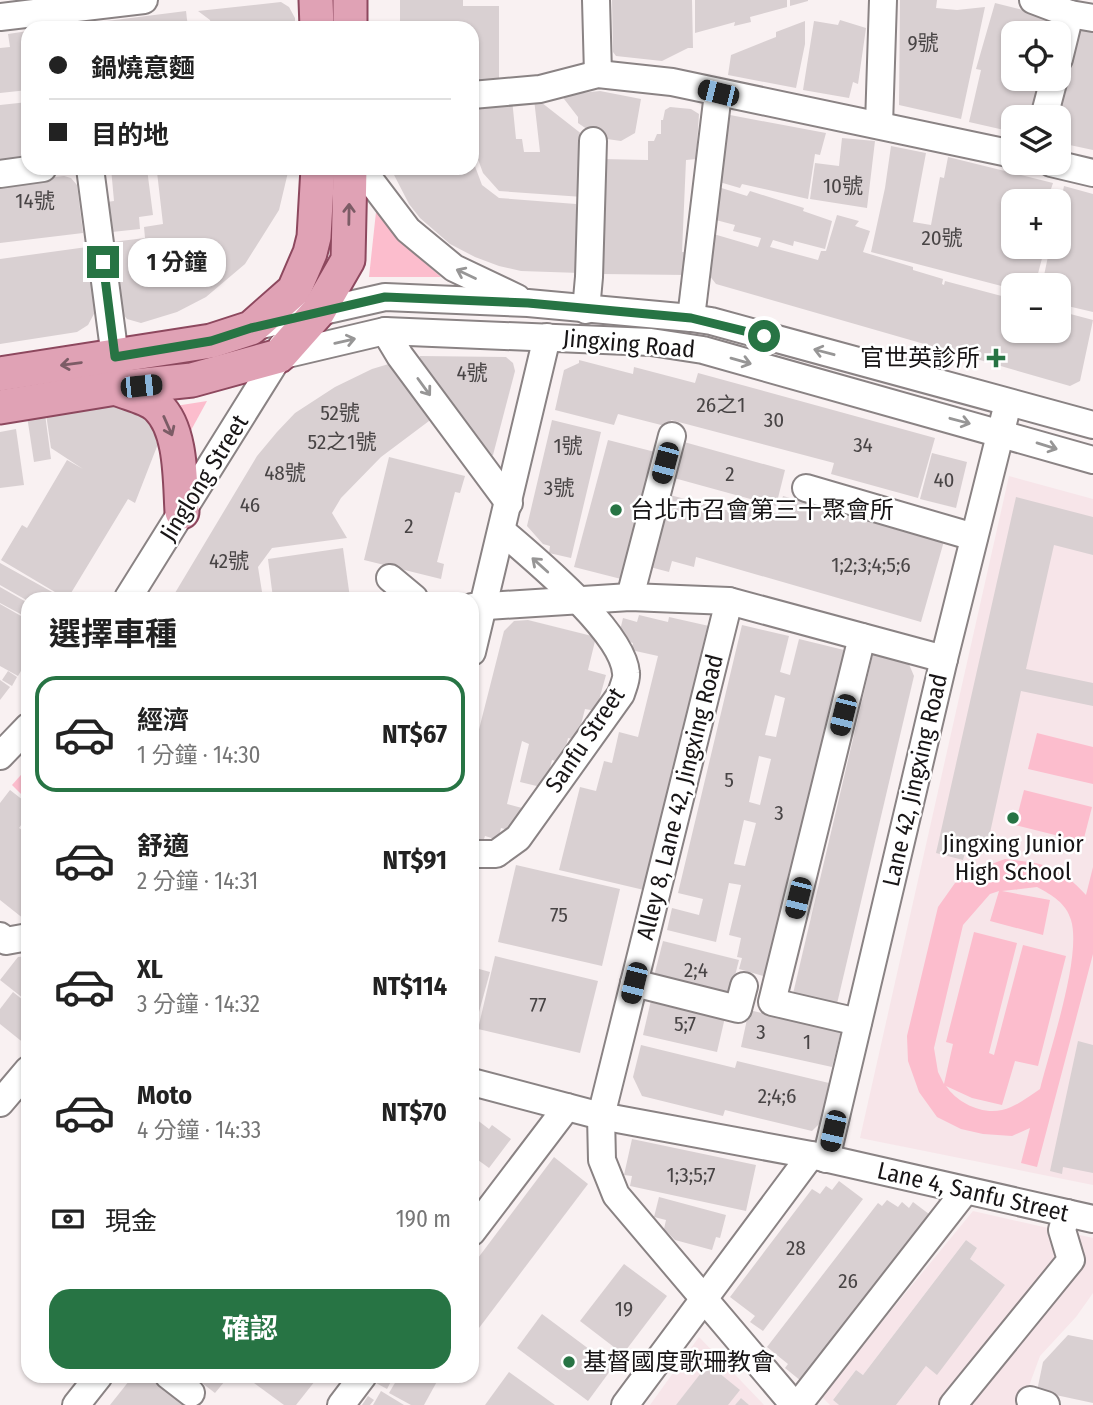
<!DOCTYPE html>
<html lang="zh-TW">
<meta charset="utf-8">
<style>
body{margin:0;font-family:"Fira Sans Condensed","Noto Sans TC",sans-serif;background:#f6f6f6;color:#222;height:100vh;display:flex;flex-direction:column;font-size:26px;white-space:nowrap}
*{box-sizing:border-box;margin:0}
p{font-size:23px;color:#767676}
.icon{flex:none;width:38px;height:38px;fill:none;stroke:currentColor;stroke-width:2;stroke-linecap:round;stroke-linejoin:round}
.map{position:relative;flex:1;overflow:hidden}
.sheet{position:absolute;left:21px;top:592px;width:458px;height:791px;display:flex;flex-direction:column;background:#fff;border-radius:21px;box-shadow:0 2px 5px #0004}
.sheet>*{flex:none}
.hud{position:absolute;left:21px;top:21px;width:458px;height:154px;border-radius:21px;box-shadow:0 2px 5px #0004;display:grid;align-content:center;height:154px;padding:0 28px;background:#fff}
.tools{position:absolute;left:1001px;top:21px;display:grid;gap:14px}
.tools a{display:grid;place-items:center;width:70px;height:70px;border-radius:14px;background:#fff;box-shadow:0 2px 5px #0004;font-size:35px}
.end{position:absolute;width:32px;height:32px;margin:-16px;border:9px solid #277444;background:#fff;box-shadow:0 0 0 4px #fff}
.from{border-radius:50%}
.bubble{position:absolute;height:49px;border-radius:21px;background:#fff;box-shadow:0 2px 5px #0004;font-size:23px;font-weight:700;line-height:49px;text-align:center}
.car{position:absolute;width:21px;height:42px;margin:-21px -10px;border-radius:9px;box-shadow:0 0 5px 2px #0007;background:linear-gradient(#222 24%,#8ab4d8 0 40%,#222 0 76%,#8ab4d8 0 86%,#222 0)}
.hud b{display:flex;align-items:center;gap:24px;height:66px;font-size:26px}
.hud b+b{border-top:2px solid #e0e0e0}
.hud i{width:18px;height:18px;background:#222}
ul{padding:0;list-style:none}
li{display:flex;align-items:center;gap:21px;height:116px;margin:0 14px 10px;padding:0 14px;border:4px solid transparent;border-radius:21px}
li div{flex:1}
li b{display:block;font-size:26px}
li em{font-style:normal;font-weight:700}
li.on{border-color:#277444}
li>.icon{width:63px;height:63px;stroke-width:1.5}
h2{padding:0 28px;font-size:32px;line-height:84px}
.pay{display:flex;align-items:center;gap:18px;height:77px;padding:0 28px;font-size:26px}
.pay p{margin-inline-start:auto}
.action{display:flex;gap:14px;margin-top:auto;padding:14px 28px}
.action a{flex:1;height:80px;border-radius:21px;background:#277444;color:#fff;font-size:28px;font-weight:700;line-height:80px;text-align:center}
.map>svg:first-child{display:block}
.built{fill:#f7e5e9}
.green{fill:#fcbdcd;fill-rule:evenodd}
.building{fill:#d9d0d2;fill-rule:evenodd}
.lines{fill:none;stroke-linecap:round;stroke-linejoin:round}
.minor-casing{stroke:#8a8384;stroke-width:30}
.major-casing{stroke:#8d485e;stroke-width:37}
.minor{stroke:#fff;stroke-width:26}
.major{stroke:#e0a2b5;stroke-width:33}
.oneway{stroke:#7c5c66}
.oneway2{stroke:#979696}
.route{stroke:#277444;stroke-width:9}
.poi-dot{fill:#277444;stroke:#fff;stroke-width:2.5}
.labels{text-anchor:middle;stroke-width:5;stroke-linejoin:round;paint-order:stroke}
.number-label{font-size:21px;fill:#484445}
.street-label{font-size:24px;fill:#181516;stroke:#fff}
.poi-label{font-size:24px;fill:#181516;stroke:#fff;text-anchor:start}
</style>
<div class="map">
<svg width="1093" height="1405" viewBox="0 0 1093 1405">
<rect width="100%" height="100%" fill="#f9f1f2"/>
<g class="built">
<path d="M1009,476L1093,499V1185L860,1138Z"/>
<path d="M973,1211L1093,1238V1293L1076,1317L1040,1356L1022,1405H896L926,1366L937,1374L1005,1285L970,1259L977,1248L966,1240L863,1375L856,1370L833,1400L839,1405H830L821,1396Z"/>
<path d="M699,1337L764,1405H749L741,1398L735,1405H728L708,1365L676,1405H650Z"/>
</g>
<g class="green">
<path d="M376,212L400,241L441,277H369Z"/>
<path d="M207,401L184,443L169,407Z"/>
<path d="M1037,733L1093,747V784L1028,769Z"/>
<path d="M28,767V801L12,785Z"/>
<path d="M1024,790L1092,807L1083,842L1015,825Z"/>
<path d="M1005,859C1044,863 1059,865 1086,895L1093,867V954L1037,1167L1021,1163L1030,1128L1012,1136L983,1134L961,1129L937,1117L919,1092L908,1061L907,1036L938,907L955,883L978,869ZM1037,887C1052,895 1066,903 1071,920C1082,956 1050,1049 1040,1089C1031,1095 1021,1103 1011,1107C988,1118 959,1105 946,1086L972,1098L1002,1105L1015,1061L1038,1066L1066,956L1023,945L994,1055L989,1053L1017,943L974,932L946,1042L953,1044L944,1084L938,1072L934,1048L963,925L990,894L999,891L990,921L1043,935L1050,900L1002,891Z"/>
</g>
<g class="building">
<path d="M400,0H463V6H499V80L472,81V28H400Z"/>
<path d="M612,0H692L693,48H688L662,61L616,56L613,52Z"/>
<path d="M695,0H787V7L750,17L751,22L734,26L735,22L695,33Z"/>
<path d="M790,0H808V1L790,6Z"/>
<path d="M900,0H937L936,8L957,10L985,7L961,119L899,105Z"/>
<path d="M281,2L289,7L295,18V28H212L210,20L198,11Z"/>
<path d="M995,3L1056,18L1053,33H1013V79H1042L1032,117H1013V132L969,122L981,70L976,69Z"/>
<path d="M186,11L188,28H91V23Z"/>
<path d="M840,20L866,28L858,84L853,82L849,98L803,90L814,21L838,25Z"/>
<path d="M805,21V44L796,88L728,75L731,55L776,37V32Z"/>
<path d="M1074,21L1093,26V150L1065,144L1064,147L1059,146V117H1051Z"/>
<path d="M28,31V90L0,93V48L10,47L8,34Z"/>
<path d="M600,91L641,99L635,133L621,141L600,138L578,123V117L561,95Z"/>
<path d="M512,99L516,139H522L524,152H540L534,99H537L583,135V197L499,191L483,173L472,143V110H478L479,104Z"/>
<path d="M28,102V157L0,160V105Z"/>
<path d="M670,107L691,109L699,114L696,159L686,160L682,252H690L687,275L602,274L603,258H600L602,159L648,160V141H654L657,134H661V120H663L665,110Z"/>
<path d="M730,115L826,133L820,155L815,154L808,199L742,184L740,188L716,181L725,123Z"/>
<path d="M842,138L875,141L867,208L810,199L815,163L839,166Z"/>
<path d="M891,146L926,153L913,222L931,225L940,177L944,178L948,157L1053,183L1047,201H1013V220L1008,229L1009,232L1013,233V247H1045L1035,285H1013V289L871,252L885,188Z"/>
<path d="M473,161L482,185L499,198L576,204V214L582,215L580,273L521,271L499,266L475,257L450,244L420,218L409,204L392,171L398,168H472Z"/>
<path d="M111,168L147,169L153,215L139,217L140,229L112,232L107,202L114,201Z"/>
<path d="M161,168H289L279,210L245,264L206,297L177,312L141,323L127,319L121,312L112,242L145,238L144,227L163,224L157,172Z"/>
<path d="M64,176L71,178L77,185L83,233L0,243V183Z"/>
<path d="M715,186L747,196L750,191L804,208L803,211L832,221L825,249L794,241L793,246L773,240L770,247L818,260L821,251H826L837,215L859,221L855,226L870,231L863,252L913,267V270L943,279L942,284L944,285L945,281L1013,299V331H1059V311L1093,320L1080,381L1070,386L716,284L706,271L710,233L758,247L761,238L733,231L735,225L712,219Z"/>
<path d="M1064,186L1093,194V312L1059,304V285H1042L1050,247H1059V209Z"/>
<path d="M87,247L95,312L88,325L77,332L0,344V259Z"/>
<path d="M420,356L506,357L513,363L515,371L493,455L486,457L417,366Z"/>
<path d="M579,360L633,374L634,367L695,383L698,373L935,438L918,498L831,474L834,463L671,420L669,427L618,414L614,425L555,410L564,370L579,363Z"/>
<path d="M392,363L433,418L381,457L341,498L332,513L347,538L272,548L258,567L263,598H172L257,456L277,432L295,413L335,387L372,369Z"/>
<path d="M125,401L163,431L135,503L128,499L68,598H65L1,560L22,525L27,528L67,460L83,469L51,448L46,414Z"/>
<path d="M45,414L51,459L34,462L27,416Z"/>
<path d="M552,420L601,432L571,558L549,553L550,546L543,544L527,526Z"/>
<path d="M16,429L24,485L0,488V432Z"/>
<path d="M608,440L659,453L625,580L574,567Z"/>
<path d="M684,442L785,470L776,506L674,478Z"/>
<path d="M932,453L967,462L956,508L920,499Z"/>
<path d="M389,457L465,476L460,493L455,492L437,562L444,564L441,579L364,560Z"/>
<path d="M670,495L737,513L740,503L778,514L783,496L944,541L921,622L696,557L694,567L672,561L669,572L650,567Z"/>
<path d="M1016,497L1093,517V555L1054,545L1026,669L1093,683V706L1021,691L988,842L980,840L978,849L967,846L963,860L936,853Z"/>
<path d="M343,548L350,598H273L268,559Z"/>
<path d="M0,563L63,598H28V601L0,585Z"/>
<path d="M0,587L28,603V618L0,603Z"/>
<path d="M0,604L28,620V659L18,676L0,666Z"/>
<path d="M639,615L668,622L669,617L709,626L644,890L559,870L580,787L596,791L604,761L612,763L619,732L638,737L658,656L631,650L633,643L618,639L623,618L637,622Z"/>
<path d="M528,620L596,637L588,670L606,675L596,711L585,709L577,740L568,738L562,763L552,760L545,788L520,782L529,744L522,741L507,804L522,808L516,832L501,828L498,840L485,836L482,845L472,843V757L504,631L514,621Z"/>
<path d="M742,625L789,636L780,672L790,675L799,639L844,650L767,977L739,969L742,958L737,957L741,938L729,935L741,885L729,883L716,942L667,930L672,908L699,915L703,899L678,893ZM775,695L785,698L776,737L765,735ZM759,756L771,759L760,805L749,802ZM744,820L756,823L745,866L734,864Z"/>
<path d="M873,654L908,662L914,676L836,1008L792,998Z"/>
<path d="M8,671L17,677L12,686L2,680Z"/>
<path d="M0,680L10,687L0,700Z"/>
<path d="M10,790L28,804V815L19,828L28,834V913L24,919L0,900V803Z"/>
<path d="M516,865L620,889L602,966L498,942Z"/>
<path d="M663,941L739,960L729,999L653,980Z"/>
<path d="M28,956V1002L0,980L18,957Z"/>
<path d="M495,956L598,981L580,1053L478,1029Z"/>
<path d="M472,967L490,972L473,1034H472Z"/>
<path d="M13,992L28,1004V1039L25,1044L0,1024V1009Z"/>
<path d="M652,996L726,1013L717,1052L643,1035Z"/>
<path d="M749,1010L841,1031L832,1067L741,1047Z"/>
<path d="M1078,1041L1093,1045V1173L1063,1167L1062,1174L1050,1171Z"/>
<path d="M641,1045L735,1068L737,1061L829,1083L820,1123L812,1131L725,1110L723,1116L642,1096L633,1077Z"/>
<path d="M472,1116L489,1129L492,1125L511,1139L489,1168L478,1160L472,1167Z"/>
<path d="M632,1139L756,1165L746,1211L630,1186L632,1176L624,1175Z"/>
<path d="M554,1157L588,1184L479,1328L472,1323V1266Z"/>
<path d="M839,1181L863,1199L763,1331L750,1322L755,1316L730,1297L812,1189L820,1194L826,1186L832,1190Z"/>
<path d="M659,1197L726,1215L720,1238L716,1237L712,1250L675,1240L664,1229L666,1220L654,1217Z"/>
<path d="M887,1200L898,1207L902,1202L909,1208L913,1202L929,1214L801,1381L785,1368L788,1364L767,1347L878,1203L882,1206Z"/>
<path d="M966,1240L977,1248L970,1259L1005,1285L937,1375L926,1366L896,1405H839L833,1400L856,1370L863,1375Z"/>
<path d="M624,1264L667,1296L623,1354L580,1321Z"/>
<path d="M542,1314L613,1367L588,1401L517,1348Z"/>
<path d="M1068,1335L1093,1340V1403L1037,1391L1043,1362Z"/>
<path d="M708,1364L740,1390L728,1405H676Z"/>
<path d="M509,1372L555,1405H485Z"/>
<path d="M133,1376H154L186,1401L183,1405H110Z"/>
<path d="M193,1376H229L215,1393Z"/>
<path d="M253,1376H319L296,1405H284L250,1380Z"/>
<path d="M380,1376H394L387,1389L376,1383Z"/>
<path d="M399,1376H440L424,1405H411L389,1393Z"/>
<path d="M381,1391L404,1405H373Z"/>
<path d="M368,1396L374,1400L370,1405H362Z"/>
<path d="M741,1398L749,1405H735Z"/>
</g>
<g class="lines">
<defs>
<g id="minor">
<path d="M596,0L598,74"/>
<path d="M1033,0L1070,14L1093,18"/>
<path d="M0,17L144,0"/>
<path d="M1059,59L1070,14"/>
<path d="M472,95L540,89L598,74L672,82L1013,154"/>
<path d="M1044,117L1054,79"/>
<path d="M879,125L883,0"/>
<path d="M1051,163L1093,173"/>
<path d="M90,168L115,357"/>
<path d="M361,168L408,230L454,268L517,298"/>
<path d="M0,174L43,168"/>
<path d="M586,310L589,277L593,141"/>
<path d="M691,318L718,93"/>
<path d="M252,327L385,297L528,303L691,318L711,321L1093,425"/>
<path d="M385,331L400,356L509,503"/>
<path d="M279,356L385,331L651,342L703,350L1093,460"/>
<path d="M806,488L974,537"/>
<path d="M390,578L414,598"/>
<path d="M630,597L672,436"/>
<path d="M128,598L279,356L282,346"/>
<path d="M729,601L601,1116L602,1160L616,1195L794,1405"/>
<path d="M472,607L630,597L729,601L944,659"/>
<path d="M472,652L547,337"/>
<path d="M0,756L28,727"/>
<path d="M472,854H496L518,838L621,694C623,687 627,679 626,673C623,631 533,558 502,531"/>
<path d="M0,936L6,941L28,937"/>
<path d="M634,983L738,1009L744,986"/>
<path d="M858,1022L772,1002L862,637"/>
<path d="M472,1082L601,1116L811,1155L1093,1219"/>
<path d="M0,1103L28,1070"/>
<path d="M826,1159L944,659L1005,415"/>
<path d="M472,1232L567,1107"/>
<path d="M169,1376L191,1393"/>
<path d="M1030,1400L1046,1405"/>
<path d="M76,1405L99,1376"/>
<path d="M341,1405L363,1376"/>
<path d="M625,1405L811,1155"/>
<path d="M798,1405L965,1191"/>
<path d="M953,1405L1071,1260L1062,1230L1067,1213"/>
</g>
<g id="major">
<path d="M316,0L317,28"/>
<path d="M350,0V28"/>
<path d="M0,374L211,341L251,328L294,290L310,253L314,237L318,168"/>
<path d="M118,389C130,394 149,398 158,407C182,430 180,481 182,512"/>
<path d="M0,407L116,388L192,380L279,356L318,312L348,260L350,168"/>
</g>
</defs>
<use href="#minor" class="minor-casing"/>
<use href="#major" class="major-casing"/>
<use href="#minor" class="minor"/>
<use href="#major" class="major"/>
</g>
<defs><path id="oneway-shaft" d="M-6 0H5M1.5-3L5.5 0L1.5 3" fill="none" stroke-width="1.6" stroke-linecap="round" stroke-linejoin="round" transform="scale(1.75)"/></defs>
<g class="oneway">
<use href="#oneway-shaft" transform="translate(349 214) rotate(-89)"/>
<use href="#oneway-shaft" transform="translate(71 364) rotate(172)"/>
<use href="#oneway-shaft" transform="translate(168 426) rotate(66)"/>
</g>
<g class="oneway2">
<use href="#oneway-shaft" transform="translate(466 274) rotate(-155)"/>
<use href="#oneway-shaft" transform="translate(345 341) rotate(-13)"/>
<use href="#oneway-shaft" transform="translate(824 352) rotate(-165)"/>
<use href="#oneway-shaft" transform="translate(741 361) rotate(16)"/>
<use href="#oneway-shaft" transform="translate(424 387) rotate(54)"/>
<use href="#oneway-shaft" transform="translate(960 421) rotate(15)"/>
<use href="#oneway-shaft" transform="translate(1047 446) rotate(17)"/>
<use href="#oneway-shaft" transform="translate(540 565) rotate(-138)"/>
</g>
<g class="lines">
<path class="route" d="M103,262L115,357L211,341L251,328L385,297L528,303L691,318L764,336"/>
</g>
<g class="poi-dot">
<path d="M992.5 347.5h7v7h7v7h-7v7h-7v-7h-7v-7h7z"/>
<circle cx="616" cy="510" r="7"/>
<circle cx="1013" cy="818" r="7"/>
<circle cx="569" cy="1362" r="7"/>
</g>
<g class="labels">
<g class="number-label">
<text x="923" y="50">9號</text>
<text x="843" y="193">10號</text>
<text x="35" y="208">14號</text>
<text x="942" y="245">20號</text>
<text x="472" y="380">4號</text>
<text x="721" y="412">26之1</text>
<text x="340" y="420">52號</text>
<text x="774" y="427">30</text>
<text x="342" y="449">52之1號</text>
<text x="863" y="452">34</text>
<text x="568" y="453">1號</text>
<text x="285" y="480">48號</text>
<text x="730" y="481">2</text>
<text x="944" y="487">40</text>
<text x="559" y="495">3號</text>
<text x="250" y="512">46</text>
<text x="409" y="533">2</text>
<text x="229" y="568">42號</text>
<text x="871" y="572">1;2;3;4;5;6</text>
<text x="729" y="787">5</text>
<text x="779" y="820">3</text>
<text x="559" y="922">75</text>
<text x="696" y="977">2;4</text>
<text x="538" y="1012">77</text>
<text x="685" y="1031">5;7</text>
<text x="761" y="1039">3</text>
<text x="807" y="1049">1</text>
<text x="777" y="1103">2;4;6</text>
<text x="691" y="1182">1;3;5;7</text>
<text x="796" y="1255">28</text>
<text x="848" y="1288">26</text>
<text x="624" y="1316">19</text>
</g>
<g class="street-label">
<text transform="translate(629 344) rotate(5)" y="8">Jingxing Road</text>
<text transform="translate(204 478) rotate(-58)" y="8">Jinglong Street</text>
<text transform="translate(585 740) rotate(-56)" y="8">Sanfu Street</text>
<text transform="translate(915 780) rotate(-77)" y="8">Lane 42, Jingxing Road</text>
<text transform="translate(680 797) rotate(-76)" y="8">Alley 8, Lane 42, Jingxing Road</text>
<text transform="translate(973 1192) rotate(13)" y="8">Lane 4, Sanfu Street</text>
</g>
<g class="poi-label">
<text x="980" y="366" text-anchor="end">官世英診所</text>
<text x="630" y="518">台北市召會第三十聚會所</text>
<text x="1013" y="852" text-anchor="middle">Jingxing Junior<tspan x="1013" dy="28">High School</tspan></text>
<text x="583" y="1370">基督國度歌珊教會</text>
</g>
</g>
</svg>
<div class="tools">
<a><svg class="icon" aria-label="locate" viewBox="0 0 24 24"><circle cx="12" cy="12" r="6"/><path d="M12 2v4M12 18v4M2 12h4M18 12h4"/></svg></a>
<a><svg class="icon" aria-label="layers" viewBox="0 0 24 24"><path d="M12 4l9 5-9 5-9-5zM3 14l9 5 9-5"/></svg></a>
<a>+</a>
<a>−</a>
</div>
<i class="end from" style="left:764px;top:336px"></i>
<i class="end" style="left:103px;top:262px"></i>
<div class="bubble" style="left:128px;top:238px;width:98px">1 分鐘</div>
<i class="car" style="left:718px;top:93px;rotate:284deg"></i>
<i class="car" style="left:141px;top:386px;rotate:84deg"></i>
<i class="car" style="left:665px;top:463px;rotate:195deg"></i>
<i class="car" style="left:843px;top:715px;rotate:194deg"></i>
<i class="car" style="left:798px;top:898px;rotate:194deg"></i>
<i class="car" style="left:634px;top:983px;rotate:194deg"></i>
<i class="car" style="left:833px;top:1131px;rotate:193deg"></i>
<div class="hud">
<b><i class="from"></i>鍋燒意麵</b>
<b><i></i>目的地</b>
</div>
<section class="sheet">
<h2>選擇車種</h2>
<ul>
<li class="on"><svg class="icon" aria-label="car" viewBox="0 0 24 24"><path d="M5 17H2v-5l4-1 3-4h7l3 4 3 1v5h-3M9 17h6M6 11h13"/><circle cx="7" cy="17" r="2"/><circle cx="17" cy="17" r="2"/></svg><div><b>經濟</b><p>1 分鐘 · 14:30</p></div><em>NT$67</em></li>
<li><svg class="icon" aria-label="car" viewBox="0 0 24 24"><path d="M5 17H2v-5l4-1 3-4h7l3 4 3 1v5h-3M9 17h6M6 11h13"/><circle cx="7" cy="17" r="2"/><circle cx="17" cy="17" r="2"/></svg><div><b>舒適</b><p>2 分鐘 · 14:31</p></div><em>NT$91</em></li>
<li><svg class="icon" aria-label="car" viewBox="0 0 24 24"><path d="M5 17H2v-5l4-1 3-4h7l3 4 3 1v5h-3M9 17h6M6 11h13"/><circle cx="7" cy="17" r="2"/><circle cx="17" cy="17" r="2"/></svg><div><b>XL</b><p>3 分鐘 · 14:32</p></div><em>NT$114</em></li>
<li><svg class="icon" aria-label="car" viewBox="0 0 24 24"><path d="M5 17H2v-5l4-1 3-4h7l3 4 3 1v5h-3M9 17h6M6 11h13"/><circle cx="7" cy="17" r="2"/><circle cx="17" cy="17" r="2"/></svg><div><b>Moto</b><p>4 分鐘 · 14:33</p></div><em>NT$70</em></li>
</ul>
<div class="pay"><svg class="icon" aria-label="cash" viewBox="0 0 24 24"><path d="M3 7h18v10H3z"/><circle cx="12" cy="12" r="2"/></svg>現金<p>190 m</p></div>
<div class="action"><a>確認</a></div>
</section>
</div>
